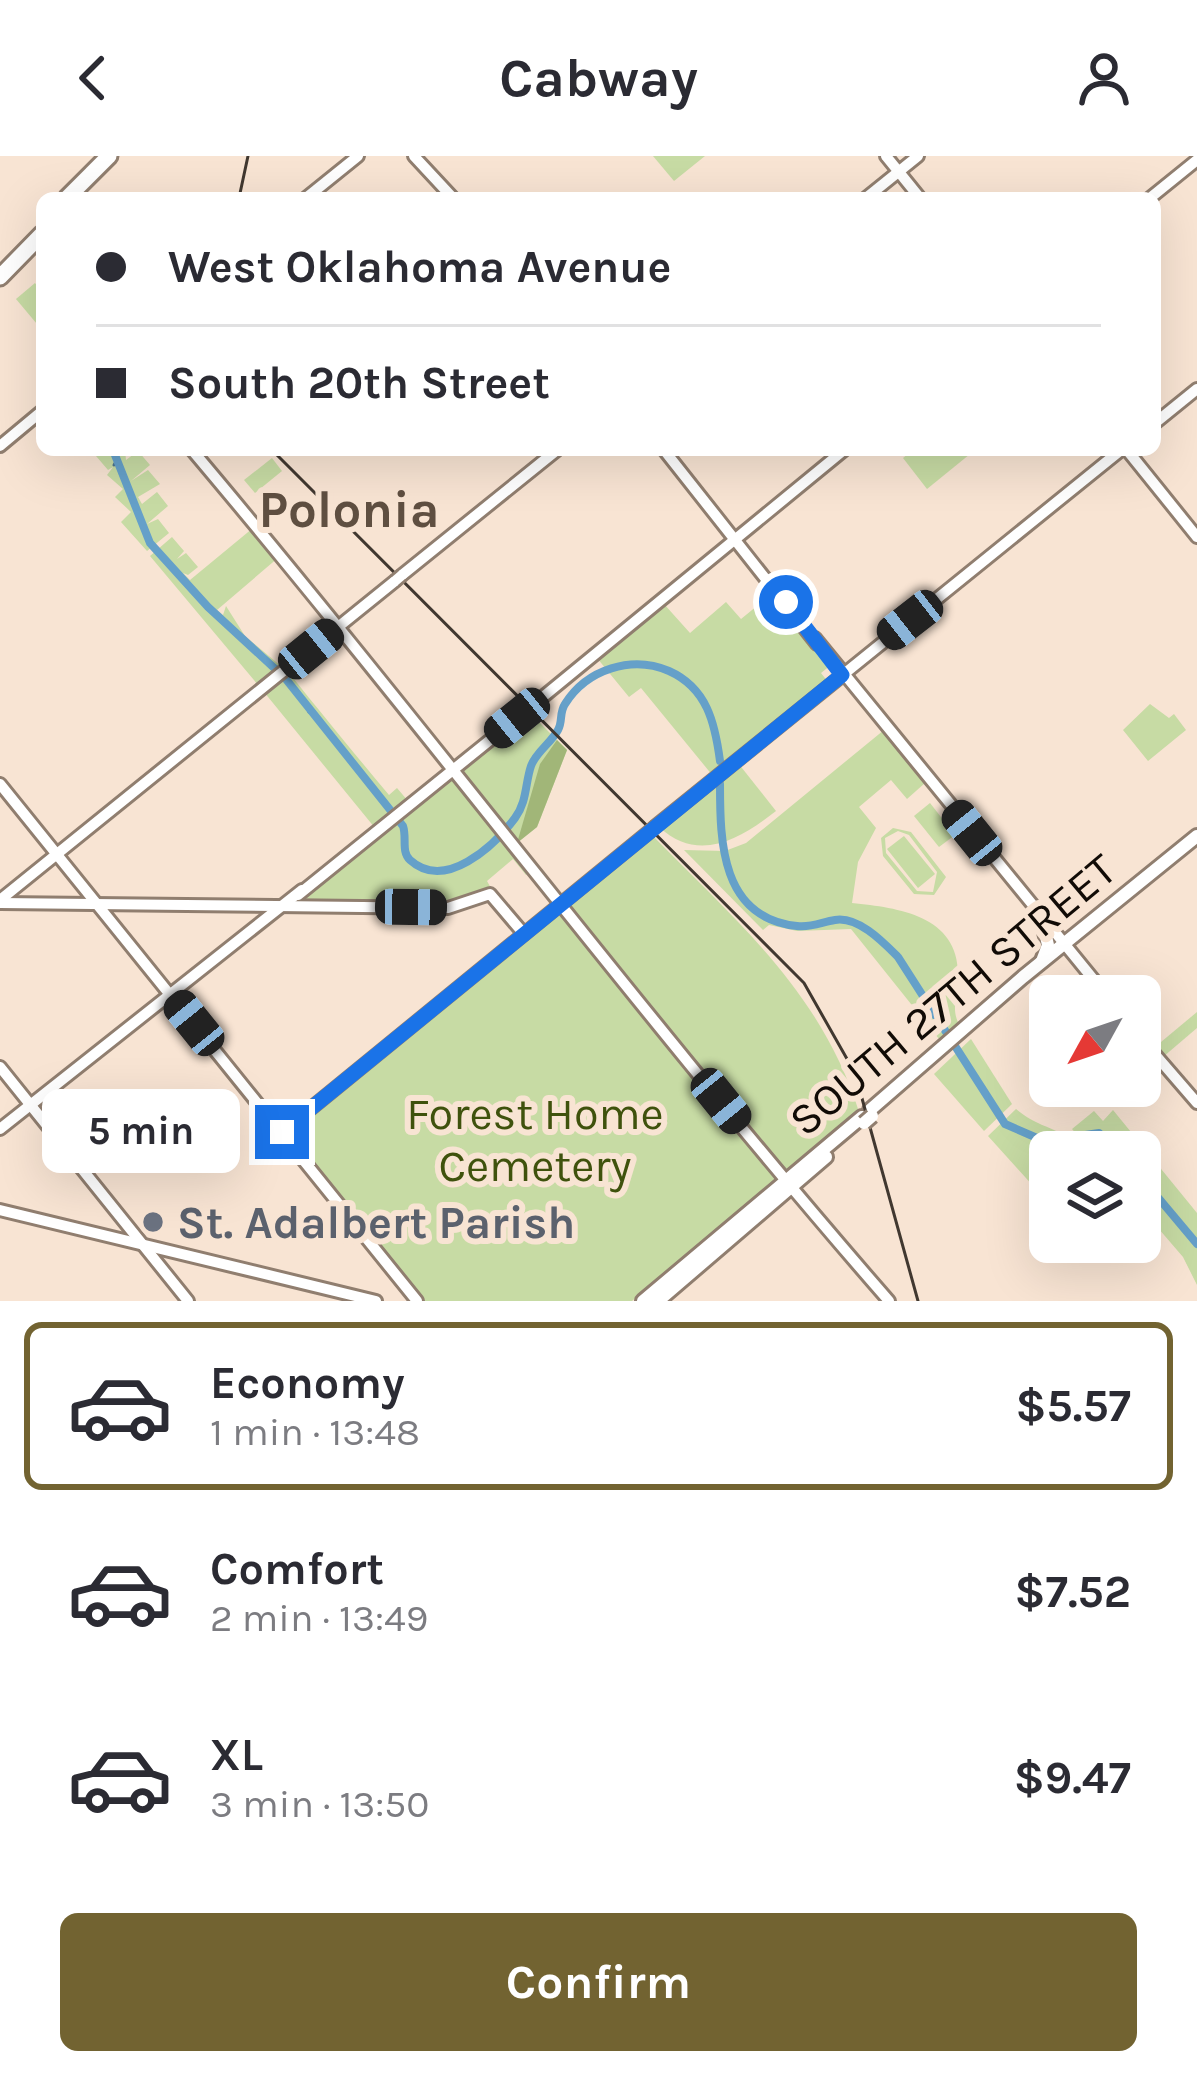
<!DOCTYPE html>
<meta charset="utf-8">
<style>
body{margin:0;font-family:Karla,sans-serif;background:#f7f7f7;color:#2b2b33;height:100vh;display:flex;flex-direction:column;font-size:45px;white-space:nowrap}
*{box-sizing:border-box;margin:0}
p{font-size:39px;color:#7c7c81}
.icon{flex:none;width:66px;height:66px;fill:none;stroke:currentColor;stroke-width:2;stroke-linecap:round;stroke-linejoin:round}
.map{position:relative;height:1145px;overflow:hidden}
.details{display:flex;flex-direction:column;background:#fff;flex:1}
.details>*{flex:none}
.hud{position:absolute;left:36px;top:36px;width:1125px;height:264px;border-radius:18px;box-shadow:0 12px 48px #0002;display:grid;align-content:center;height:264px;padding:0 60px;background:#fff}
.needle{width:78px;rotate:230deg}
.fabs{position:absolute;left:1029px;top:819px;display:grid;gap:24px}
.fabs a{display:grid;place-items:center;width:132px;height:132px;border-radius:18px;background:#fff;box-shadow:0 12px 48px #0002;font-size:60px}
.end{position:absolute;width:54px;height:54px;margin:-27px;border:15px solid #1a73e8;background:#fff;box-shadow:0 0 0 6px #fff}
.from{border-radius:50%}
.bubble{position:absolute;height:84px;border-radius:18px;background:#fff;box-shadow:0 12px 48px #0002;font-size:39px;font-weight:700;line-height:84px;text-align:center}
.car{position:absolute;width:36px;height:72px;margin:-36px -18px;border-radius:15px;box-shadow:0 0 9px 3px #0007;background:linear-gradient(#222 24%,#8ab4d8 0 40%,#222 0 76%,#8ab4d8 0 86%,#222 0)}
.hud b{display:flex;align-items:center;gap:42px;height:114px;font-size:45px}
.hud b+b{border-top:3px solid #e1e1e2}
.hud i{width:30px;height:30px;background:#2b2b33}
ul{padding:21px 0 0;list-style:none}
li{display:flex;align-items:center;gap:36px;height:168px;margin:0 24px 18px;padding:0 36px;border:6px solid transparent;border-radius:18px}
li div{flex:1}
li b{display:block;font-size:45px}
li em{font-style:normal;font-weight:700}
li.current{border-color:#726331}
li>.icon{width:108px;height:108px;stroke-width:1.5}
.button{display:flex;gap:24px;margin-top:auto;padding:24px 60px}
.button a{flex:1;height:138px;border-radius:18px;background:#726331;color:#fff;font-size:48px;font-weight:700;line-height:138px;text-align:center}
header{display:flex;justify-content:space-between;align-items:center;height:156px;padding:0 60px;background:#fff;font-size:54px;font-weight:700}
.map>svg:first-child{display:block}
.green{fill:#c7dba4;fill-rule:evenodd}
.forest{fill:#a1b678}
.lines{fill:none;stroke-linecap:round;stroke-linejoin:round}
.stream{stroke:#4c738e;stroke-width:3}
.river{stroke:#65a0c9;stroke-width:8}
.secondary-casing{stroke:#907e6f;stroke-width:16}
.primary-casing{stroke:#907e6f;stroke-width:18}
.highway-casing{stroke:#907e6f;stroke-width:21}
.secondary{stroke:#fff;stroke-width:10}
.primary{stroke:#fff;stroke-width:12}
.highway{stroke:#fff;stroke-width:15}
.rail{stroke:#413830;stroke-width:3}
.secondary-bridge-casing{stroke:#907e6f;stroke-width:16;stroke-linecap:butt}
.primary-bridge-casing{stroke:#907e6f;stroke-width:18;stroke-linecap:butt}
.secondary-bridge{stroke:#fff;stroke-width:10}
.primary-bridge{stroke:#fff;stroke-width:12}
.route{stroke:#1a73e8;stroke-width:15}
.worship-dot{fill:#6b7280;stroke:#f8e4d3;stroke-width:4.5}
.labels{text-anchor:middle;stroke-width:12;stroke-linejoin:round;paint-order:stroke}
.street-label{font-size:45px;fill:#110b06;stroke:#f8e4d3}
.park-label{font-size:45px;fill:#3f520d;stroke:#f8e4d3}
.worship-label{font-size:45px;font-weight:bold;fill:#5b616d;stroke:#f8e4d3;text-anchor:start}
.quarter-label{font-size:51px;font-weight:bold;fill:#5f4f41;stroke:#f8e4d3}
</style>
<header><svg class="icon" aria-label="back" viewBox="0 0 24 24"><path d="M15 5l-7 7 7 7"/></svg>Cabway<svg class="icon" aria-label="person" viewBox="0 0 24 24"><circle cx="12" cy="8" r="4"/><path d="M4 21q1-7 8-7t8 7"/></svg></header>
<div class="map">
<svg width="1197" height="1145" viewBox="0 0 1197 1145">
<rect width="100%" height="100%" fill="#f8e4d3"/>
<g class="green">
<path d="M653,0H705L674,25Z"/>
<path d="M35,127L42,136V174L16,143Z"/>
<path d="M103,294H125L126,304L138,295L150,309L131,325L148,314L160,328L138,341L142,348L157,336L168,350L147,368L158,363L169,377L147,395L121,366L131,356L115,341L123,333L107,319L113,311L108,314L96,300Z"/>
<path d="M913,294H975L927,333L903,302Z"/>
<path d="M272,302L282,315L255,337L244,324Z"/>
<path d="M253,372L279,401L217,454L223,459L226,450L245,480L282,511L258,529L150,400L172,381L184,395L177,403L186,397L198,411L188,419L183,417L190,424Z"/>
<path d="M774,436L831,509L821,517L828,526L713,620L641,532L629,541L597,502L664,448L690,477L726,446L741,463Z"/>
<path d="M289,517C326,563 358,602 389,639L397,632L408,645L375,672L264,536Z"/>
<path d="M1150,548L1169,562L1174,558L1186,574L1148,605L1123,574Z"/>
<path d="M530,557L567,594L537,671L517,687L460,614Z"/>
<path d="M884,574L925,627L907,643L891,624L859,651L876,672L858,706L852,747C900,752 961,760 958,823C958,841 950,853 960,870L943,888L851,773L797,775L769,769L763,774L684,694L725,695L746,687Z"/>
<path d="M738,607L776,655C740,683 699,708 659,671Z"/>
<path d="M455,618L531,715L526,719L513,703L487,725L492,734L457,747L299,744Z"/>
<path d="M930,647L955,679L939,691L914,660Z"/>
<path d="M893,672L911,676L946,721L934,739L914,738L883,700L881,682ZM898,675L909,679L937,716L933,736L917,735L886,697L885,682Z"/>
<path d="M651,678C738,767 822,836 860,959L787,1020L569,751Z"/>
<path d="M904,680L935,718L918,732L887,693Z"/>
<path d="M562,752L779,1023L632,1145H421L298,991L312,980L300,965Z"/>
<path d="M1197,856V872L1163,901L1155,891Z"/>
<path d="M971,883L1012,948L984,975L934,918Z"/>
<path d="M1016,953C1042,975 1058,968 1085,996H1050V1037L1044,1042L988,980Z"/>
<path d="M1113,954L1197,1057V1129L1183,1101L1140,1051V996H1092L1072,973L1094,955L1103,965Z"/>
</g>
<path class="forest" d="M557,584L567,594L537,671L517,687L540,608Z"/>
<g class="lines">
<g class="stream">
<path d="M114,309L117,304"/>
<path d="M309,556L310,552"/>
</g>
<g class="river">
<path d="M113,294L150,387L208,451L285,522L403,670C407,681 401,696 410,704C445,736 494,690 515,662C527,646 525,628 531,610C536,596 551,587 558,574C563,565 559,557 565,548C587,513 632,499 669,515C707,532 715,567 720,605"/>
<path d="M720,628C720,686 721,762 797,770C811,772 822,766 835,764C858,760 883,786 898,801L1005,968L1044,985L1099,977L1119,996"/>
<path d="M1140,1020L1197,1088"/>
</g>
<defs>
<g id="secondary">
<path d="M414,0L453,42"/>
<path d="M886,0L920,42"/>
<path d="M306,42L358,0"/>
<path d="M866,42L918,0"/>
<path d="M1150,42L1197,4"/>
<path d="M1155,267L1197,233"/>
<path d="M0,290L42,255"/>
<path d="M192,294C428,574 648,869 889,1145"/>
<path d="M664,294L817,488"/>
<path d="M1127,294L1197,381"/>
<path d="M402,419L557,294"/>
<path d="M815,482L1107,840"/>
<path d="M533,549L844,294"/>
<path d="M0,628L417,1145"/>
<path d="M656,670L1121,294"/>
<path d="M298,739L526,555"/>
<path d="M0,744L395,425"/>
<path d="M0,747L448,752L490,738L524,778"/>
<path d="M1140,881L1197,947"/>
<path d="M0,911L188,1145"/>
<path d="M0,973L302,734"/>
<path d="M282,976L649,676"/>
<path d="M0,1054L376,1145"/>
</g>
<g id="primary">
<path d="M1042,805L1048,789L1044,772"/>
<path d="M870,954L1023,821L1197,680"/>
<path d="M643,1145L862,961"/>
<path d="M658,1145L826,1001"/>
</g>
<g id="highway">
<path d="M67,42L109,0"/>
<path d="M0,121L42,78"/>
</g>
</defs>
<use href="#secondary" class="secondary-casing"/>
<use href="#primary" class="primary-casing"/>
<use href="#highway" class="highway-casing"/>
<use href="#secondary" class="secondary"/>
<use href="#primary" class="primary"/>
<use href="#highway" class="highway"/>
<g class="rail">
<path d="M239,42L248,0"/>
<path d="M272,294L804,827L855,917L918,1145"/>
</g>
<defs>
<g id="secondary-bridge">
<path d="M395,425L402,419"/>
<path d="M526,555L533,549"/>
<path d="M649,676L656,670"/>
</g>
<path id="primary-bridge" d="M864,967L872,960"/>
</defs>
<use href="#secondary-bridge" class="secondary-bridge-casing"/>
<use href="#primary-bridge" class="primary-bridge-casing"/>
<use href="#secondary-bridge" class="secondary-bridge"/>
<use href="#primary-bridge" class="primary-bridge"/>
</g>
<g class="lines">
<path class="route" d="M282,976L842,519L786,446"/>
</g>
<circle class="worship-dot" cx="153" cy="1066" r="12"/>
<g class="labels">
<g class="street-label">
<text transform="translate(952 838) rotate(-40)" y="16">SOUTH 27TH STREET</text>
</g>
<g class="park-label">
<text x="535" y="973">Forest Home<tspan x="535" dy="52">Cemetery</tspan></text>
</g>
<g class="worship-label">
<text x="177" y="1082">St. Adalbert Parish</text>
</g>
<g class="quarter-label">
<text x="349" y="371">Polonia</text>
</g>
</g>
</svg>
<div class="fabs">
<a><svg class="needle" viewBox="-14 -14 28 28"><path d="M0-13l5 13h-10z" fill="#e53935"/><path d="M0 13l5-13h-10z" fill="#7c7c81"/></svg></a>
<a><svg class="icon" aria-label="layers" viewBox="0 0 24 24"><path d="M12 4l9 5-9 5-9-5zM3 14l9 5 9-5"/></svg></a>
</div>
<i class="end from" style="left:786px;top:446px"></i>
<i class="end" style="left:282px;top:976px"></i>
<div class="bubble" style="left:42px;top:933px;width:198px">5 min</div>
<i class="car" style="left:910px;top:464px;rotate:232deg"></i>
<i class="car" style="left:311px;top:493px;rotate:51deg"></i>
<i class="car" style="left:517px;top:562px;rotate:231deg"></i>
<i class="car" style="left:972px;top:677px;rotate:321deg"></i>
<i class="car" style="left:411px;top:751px;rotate:91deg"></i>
<i class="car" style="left:194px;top:867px;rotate:321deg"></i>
<i class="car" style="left:721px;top:945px;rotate:141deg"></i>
<div class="hud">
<b><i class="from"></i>West Oklahoma Avenue</b>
<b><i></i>South 20th Street</b>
</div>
</div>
<section class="details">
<ul>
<li class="current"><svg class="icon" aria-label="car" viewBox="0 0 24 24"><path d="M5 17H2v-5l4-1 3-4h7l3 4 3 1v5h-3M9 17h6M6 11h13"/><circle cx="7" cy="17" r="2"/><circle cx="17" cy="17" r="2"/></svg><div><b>Economy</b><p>1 min · 13:48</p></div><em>$5.57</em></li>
<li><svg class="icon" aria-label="car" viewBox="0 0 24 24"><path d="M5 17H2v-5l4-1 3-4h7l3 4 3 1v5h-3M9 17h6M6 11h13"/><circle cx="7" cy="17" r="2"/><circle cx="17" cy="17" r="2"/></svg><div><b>Comfort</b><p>2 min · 13:49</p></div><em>$7.52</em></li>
<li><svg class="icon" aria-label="car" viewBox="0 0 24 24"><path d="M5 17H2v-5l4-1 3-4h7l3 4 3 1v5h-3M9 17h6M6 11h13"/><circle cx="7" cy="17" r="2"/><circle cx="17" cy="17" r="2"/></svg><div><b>XL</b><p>3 min · 13:50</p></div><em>$9.47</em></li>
</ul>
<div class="button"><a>Confirm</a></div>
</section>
